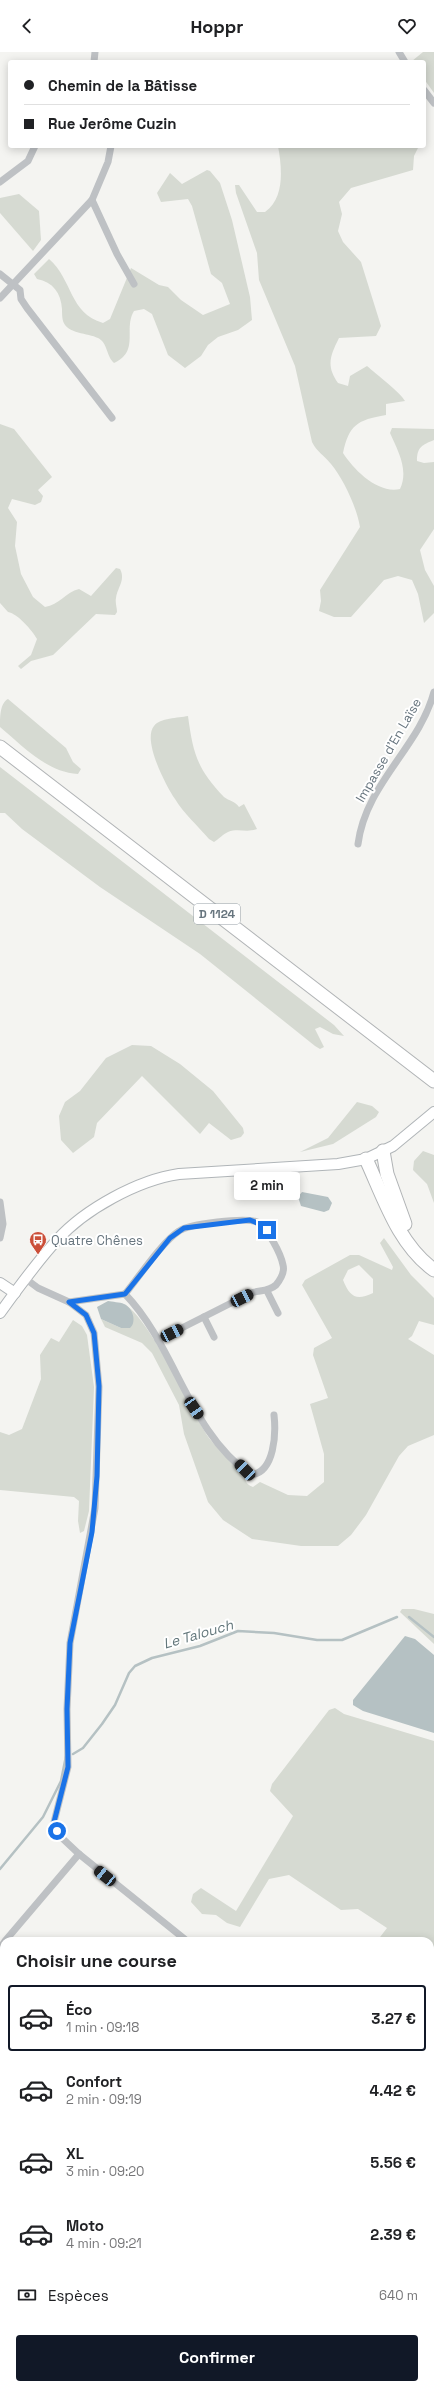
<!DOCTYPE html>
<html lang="fr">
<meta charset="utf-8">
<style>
body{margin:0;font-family:"Space Grotesk",sans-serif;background:#f6f6f6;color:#202124;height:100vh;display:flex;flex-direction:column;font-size:15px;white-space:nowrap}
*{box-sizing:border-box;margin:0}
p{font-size:13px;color:#757577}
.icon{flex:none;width:22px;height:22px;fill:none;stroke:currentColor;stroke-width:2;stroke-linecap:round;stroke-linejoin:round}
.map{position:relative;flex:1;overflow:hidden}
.drawer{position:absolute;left:0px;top:1885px;width:434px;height:452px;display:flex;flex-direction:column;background:#fff;border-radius:12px 12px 0 0;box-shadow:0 2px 10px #0003}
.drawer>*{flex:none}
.hud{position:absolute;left:8px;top:8px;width:418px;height:88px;border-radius:4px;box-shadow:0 2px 10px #0003;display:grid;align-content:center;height:88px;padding:0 16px;background:#fff}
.end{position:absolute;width:18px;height:18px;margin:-9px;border:5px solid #1a73e8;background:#fff;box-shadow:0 0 0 2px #fff}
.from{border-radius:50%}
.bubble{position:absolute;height:28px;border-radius:4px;background:#fff;box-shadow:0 2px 10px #0003;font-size:13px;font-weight:700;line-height:28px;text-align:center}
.car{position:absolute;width:12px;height:24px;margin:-12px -6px;border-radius:5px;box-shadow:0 0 3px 1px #0007;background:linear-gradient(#222 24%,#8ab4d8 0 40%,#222 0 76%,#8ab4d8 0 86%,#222 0)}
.hud b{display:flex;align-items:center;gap:14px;height:38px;font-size:15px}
.hud b+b{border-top:1px solid #e0e0e0}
.hud i{width:10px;height:10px;background:#202124}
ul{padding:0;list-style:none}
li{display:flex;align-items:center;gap:12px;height:66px;margin:0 8px 6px;padding:0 8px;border:2px solid transparent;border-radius:4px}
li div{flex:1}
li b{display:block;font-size:15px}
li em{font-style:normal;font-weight:700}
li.on{border-color:#111827}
li>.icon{width:36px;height:36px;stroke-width:1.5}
h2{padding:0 16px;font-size:18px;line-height:48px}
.pay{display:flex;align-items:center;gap:10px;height:44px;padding:0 16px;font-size:15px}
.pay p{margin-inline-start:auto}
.action{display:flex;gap:8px;margin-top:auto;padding:8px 16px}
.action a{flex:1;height:46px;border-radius:4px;background:#111827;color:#fff;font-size:16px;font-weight:700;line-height:46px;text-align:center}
header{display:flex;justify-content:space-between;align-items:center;height:52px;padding:0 16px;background:#fff;font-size:18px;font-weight:700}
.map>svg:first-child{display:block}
.green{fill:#d6dad2;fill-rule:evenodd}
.water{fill:#b5c1c3}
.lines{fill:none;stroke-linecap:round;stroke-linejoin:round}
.stream{stroke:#b5c1c3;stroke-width:2.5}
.secondary-casing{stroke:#b0b5b8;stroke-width:12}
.highway-casing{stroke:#b1b4b6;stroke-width:15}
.street{stroke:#bec1c4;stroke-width:7}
.secondary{stroke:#fff;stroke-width:10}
.highway{stroke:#fff;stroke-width:13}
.route{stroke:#1a73e8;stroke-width:5}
.labels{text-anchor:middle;stroke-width:4;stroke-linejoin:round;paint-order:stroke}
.shield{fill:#fff;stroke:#959ea5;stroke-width:1}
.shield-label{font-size:12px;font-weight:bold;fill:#67757e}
.street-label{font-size:13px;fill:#67757e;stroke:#fff}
.poi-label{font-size:13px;fill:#67757e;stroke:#fff;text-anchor:start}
.water-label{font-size:14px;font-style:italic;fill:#63777b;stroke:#fff}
</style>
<header><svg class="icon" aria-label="back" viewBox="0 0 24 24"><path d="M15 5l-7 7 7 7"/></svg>Hoppr<svg class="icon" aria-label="heart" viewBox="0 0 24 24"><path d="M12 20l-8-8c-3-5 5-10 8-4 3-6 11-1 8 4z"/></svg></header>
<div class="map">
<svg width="434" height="2337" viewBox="0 0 434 2337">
<rect width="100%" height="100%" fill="#f4f4f1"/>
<g class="green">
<path d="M423,0H434V41L424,27V10L412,9Z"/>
<path d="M278,94H417L418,96L414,104L413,118L351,136L339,150L342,162L338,179L343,190L361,210L381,274L376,284L339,286C330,304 326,314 338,331L348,334L350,324L367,314C376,322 401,341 405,349L386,352V363C357,368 349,373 343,401C354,418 378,442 400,437C409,418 398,399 390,381L392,376L434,377V388C422,393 417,395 417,409L424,411L434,410V477L420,498L425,518L434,534V561L424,571L418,542L412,528L398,524L384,528L351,565H334L319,559L321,549L320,538L360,475C357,456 343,426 331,412C324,403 317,400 312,390L295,314L259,228L257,201L236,141L235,133H239L257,160H265C285,146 282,116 278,94Z"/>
<path d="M207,118L210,119L220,131L232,168L250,245L252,268L238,278L218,285L208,293L201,304L185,316L168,303L152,262L144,257L134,259C123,277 140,299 114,311C106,304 108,291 98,286C88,281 67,282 63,269C62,266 62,260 62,257C61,241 53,230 37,227L34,222L49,207C73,228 69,261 103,271L110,267L131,216L159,233L168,235L181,248L203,263L230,252L222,231L211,222L192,154L188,147L161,150L157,141L170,121L182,132Z"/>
<path d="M19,142L39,159L41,188L33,199L0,161V146Z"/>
<path d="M0,372L14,377L52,425L38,438L43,444L41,450L35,453L12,447L8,456L17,470L15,494L21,522L33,545L45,555C59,553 66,540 79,537L91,544L116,516L120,517C126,528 117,536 116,546C115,550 117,556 117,560L115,563L96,562L53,603L31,609L21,617L18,614L31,603L37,587C32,578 18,562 8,560L0,551Z"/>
<path d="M8,647L66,696L73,710L81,717L78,722C46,720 23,694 0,675C0,665 0,651 8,647Z"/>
<path d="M188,664C193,701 197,717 224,745C229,749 235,749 239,755L244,752L257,777C247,781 238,776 228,780C223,782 219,787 214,790L209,787C198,774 184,762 175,747C166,734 142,688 154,674C160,666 178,666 188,664Z"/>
<path d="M0,715L334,973L344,984L333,982L320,975L315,977L324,995L320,997L315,994L200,902L100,835L22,777L5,761H0Z"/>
<path d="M132,993L151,994L180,1012L213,1039L243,1076L244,1081L241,1085L231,1088L209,1071L200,1082L142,1024L97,1071L94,1085L73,1101L61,1088L59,1064L65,1050L80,1039L106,1006Z"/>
<path d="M357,1050L372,1054L379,1060L376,1065L333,1092L300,1100L328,1086Z"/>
<path d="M423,1099L434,1103V1151L427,1132L413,1118L414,1109Z"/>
<path d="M384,1186L411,1223L434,1246V1273L419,1269L412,1284L408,1287L434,1303V1383L408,1394L399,1404L366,1463L351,1483L338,1494H301L252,1487L223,1468L208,1450L184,1382L179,1353L152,1301L142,1291L105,1275L101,1267L121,1276L131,1260L124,1252C150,1266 189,1356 209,1386C218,1398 232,1407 241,1419C246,1426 244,1432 253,1435L260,1430L288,1443L307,1444L324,1430V1402L310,1352L328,1346L313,1303L314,1296L332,1286L302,1233L305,1228L350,1203H359L392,1218L393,1215L380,1191ZM359,1213L373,1227V1241C356,1249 350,1245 343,1228L348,1218Z"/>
<path d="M73,1268L82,1274L87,1283L94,1335L89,1459L84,1479L80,1481L78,1469L79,1449L74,1445L0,1438V1380L9,1383L22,1377L41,1327L40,1303L51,1286L59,1290Z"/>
<path d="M402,1557H414L434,1562V1592L400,1560Z"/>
<path d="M335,1656L344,1662L434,1689V2087L430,2090V1889H377L387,1876L358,1857L341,1858L289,1823L269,1827L240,1875L227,1871L216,1863L202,1862L191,1850L193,1842L201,1836L236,1859L293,1764L270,1739L272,1732L329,1658Z"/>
</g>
<g class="water">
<path d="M302,1140L328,1145L332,1151L329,1158L324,1160L301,1154L298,1145Z"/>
<path d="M108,1249C112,1250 120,1250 124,1252C133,1256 137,1270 130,1276H121L101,1267L97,1255Z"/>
<path d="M405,1584L415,1587L434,1603V1681L363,1659L353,1653V1648Z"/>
</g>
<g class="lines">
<g class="stream">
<path d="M409,1565L434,1585"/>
<path d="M73,1702L83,1696L102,1672L115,1653L129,1621L135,1614L152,1606L200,1594L238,1579L274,1581L317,1588H342L397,1565"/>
<path d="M0,1817L43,1765L61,1729L66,1704"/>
<path d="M0,2049L4,2051"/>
</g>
<defs>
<g id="secondary">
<path d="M0,1231L15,1241"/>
<path d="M0,1261C18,1236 36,1211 57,1188C85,1157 138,1128 179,1122L338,1112L366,1107L393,1094L434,1060"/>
</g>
<g id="highway">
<path d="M0,695L434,1029"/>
<path d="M383,1099L387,1122L405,1172"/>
<path d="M366,1107C384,1146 398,1192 434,1218"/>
</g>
</defs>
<use href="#secondary" class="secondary-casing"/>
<use href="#highway" class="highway-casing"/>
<g class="street">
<path d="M399,0L405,10"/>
<path d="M94,10L95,0"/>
<path d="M424,38L434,51"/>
<path d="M0,130L28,109L35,94"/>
<path d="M92,148L117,202L134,232"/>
<path d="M0,222L20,238L21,247L27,256L112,366"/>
<path d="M0,246L92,148L108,110L111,94"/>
<path d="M358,792C366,731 419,696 434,640"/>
<path d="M0,1150L3,1172L0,1186"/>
<path d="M26,1227L38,1236L69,1250L86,1263L94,1281L99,1335L95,1456L70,1591L67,1657L68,1715L54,1770L62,1786L79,1802L187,1889"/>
<path d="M267,1239L278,1261"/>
<path d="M125,1242C139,1225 162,1190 179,1179C189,1172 245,1165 257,1170C267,1175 281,1202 283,1213C285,1220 280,1228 276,1233C268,1240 260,1238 251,1241L158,1288"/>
<path d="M125,1242C176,1295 188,1379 251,1423C275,1420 276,1381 274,1363"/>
<path d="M69,1250L125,1242"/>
<path d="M204,1265L214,1285"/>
<path d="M5,1889L79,1802"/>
<path d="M0,1895L4,1891"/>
<path d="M0,2204L2,2210"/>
<path d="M430,2245L434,2249"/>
</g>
<use href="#secondary" class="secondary"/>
<use href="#highway" class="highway"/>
</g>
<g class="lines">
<path class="route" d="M57,1779L54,1770L68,1715L67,1657L70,1591L92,1480L97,1424L99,1334L94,1281L86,1263L69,1250L125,1242L170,1186L184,1176L250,1168L262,1173L267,1178"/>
</g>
<defs>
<symbol id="bus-pin" viewBox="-11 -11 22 30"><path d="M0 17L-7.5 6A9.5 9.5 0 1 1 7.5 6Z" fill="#cb4f39" stroke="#fff"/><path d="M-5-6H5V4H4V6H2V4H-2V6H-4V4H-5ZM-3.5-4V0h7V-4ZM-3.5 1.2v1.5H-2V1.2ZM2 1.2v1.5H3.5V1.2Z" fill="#fff"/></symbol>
</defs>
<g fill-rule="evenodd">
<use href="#bus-pin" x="28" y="1178" width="20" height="27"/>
</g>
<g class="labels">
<rect class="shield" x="194" y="852" width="46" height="20" rx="3"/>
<g class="shield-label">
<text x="217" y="866">D 1124</text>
</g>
<g class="street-label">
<text transform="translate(388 698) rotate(-60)" y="5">Impasse d'En Laïse</text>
</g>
<g class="poi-label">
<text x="51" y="1193">Quatre Chênes</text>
</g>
<g class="water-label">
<text transform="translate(198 1582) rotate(-16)" y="5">Le Talouch</text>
</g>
</g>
</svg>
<i class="end from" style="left:57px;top:1779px"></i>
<i class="end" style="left:267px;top:1178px"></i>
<div class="bubble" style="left:234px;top:1120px;width:66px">2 min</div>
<i class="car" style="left:242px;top:1246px;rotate:63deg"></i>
<i class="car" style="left:172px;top:1281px;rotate:63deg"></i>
<i class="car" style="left:194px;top:1356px;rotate:146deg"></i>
<i class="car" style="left:245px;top:1418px;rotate:316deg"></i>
<i class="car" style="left:105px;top:1824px;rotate:309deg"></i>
<div class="hud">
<b><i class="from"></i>Chemin de la Bâtisse</b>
<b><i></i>Rue Jerôme Cuzin</b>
</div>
<section class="drawer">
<h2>Choisir une course</h2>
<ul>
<li class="on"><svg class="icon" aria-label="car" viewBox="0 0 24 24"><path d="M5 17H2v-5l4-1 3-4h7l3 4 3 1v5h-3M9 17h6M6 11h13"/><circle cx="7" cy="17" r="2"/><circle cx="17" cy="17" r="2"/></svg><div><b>Éco</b><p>1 min · 09:18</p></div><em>3.27 €</em></li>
<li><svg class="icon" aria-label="car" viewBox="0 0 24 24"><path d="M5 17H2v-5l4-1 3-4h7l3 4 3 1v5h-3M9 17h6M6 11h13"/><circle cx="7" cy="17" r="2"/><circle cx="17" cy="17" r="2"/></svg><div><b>Confort</b><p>2 min · 09:19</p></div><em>4.42 €</em></li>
<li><svg class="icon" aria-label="car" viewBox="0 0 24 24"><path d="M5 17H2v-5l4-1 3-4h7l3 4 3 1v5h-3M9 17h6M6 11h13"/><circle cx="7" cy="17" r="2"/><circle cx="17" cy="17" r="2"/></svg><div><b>XL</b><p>3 min · 09:20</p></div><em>5.56 €</em></li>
<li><svg class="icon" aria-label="car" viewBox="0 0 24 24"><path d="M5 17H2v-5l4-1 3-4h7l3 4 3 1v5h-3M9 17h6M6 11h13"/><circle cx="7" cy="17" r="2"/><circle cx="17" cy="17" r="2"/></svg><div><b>Moto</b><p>4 min · 09:21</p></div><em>2.39 €</em></li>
</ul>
<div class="pay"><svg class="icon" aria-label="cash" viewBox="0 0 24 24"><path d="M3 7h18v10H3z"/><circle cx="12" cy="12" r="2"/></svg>Espèces<p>640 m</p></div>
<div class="action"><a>Confirmer</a></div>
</section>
</div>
